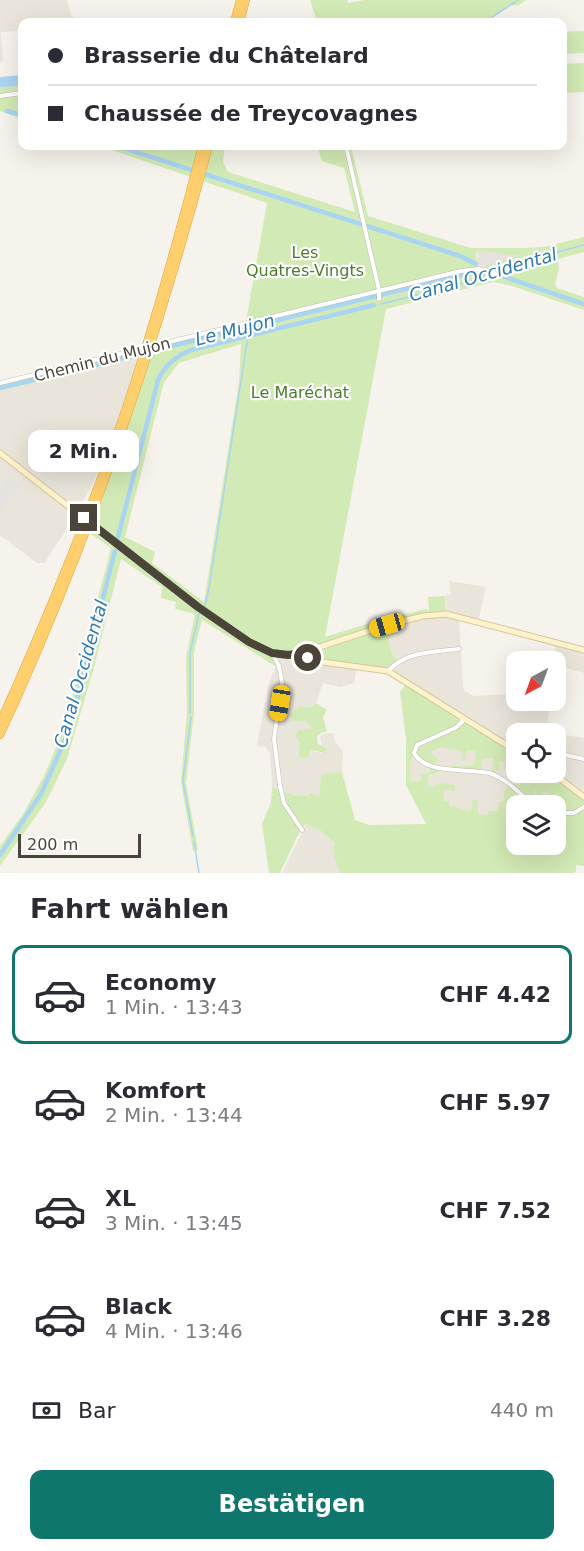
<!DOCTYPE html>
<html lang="de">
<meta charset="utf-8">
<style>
body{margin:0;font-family:"DejaVu Sans",sans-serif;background:#f7f7f7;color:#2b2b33;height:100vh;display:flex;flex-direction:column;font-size:22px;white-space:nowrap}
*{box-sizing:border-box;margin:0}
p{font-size:20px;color:#7c7c81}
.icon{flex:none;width:33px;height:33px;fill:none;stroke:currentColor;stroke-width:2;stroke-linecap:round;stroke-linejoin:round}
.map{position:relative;height:873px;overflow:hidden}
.details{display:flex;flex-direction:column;background:#fff;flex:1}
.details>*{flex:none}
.banner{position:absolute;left:18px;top:18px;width:549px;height:132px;border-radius:12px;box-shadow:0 6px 24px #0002;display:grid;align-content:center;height:132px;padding:0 30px;background:#fff}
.needle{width:39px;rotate:221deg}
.fabs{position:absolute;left:506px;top:651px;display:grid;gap:12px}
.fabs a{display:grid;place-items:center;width:60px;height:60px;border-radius:12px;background:#fff;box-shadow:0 6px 24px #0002;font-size:30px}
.scale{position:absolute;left:18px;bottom:15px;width:123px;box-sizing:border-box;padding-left:6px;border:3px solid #4b4439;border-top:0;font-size:16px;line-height:21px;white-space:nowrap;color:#4b4439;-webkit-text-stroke:4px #fff;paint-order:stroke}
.end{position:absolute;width:27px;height:27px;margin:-14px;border:8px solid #4b4439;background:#fff;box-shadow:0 0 0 3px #fff}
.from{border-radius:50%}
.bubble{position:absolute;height:42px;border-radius:12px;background:#fff;box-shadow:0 6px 24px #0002;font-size:20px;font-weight:600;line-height:42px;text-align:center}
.car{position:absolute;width:18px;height:36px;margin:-18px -9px;border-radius:8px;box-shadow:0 0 4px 2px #0007;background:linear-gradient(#f5c518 24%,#345 0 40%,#f5c518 0 76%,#345 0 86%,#f5c518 0)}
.banner b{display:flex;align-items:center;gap:21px;height:57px;font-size:22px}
.banner b+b{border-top:2px solid #e1e1e2}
.banner i{width:15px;height:15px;background:#2b2b33}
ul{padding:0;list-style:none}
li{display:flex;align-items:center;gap:18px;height:99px;margin:0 12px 9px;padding:0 18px;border:3px solid transparent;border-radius:12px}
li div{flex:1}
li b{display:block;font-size:22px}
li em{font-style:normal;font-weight:600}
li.current{border-color:#0f766e}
li>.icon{width:54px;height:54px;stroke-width:1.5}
h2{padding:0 30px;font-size:27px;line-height:72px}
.pay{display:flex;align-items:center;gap:15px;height:66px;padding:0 30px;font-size:22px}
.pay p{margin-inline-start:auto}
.button{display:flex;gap:12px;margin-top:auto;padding:12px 30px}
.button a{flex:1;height:69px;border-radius:12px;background:#0f766e;color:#fff;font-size:24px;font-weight:600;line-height:69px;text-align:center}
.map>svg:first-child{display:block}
.residential{fill:#eae5da;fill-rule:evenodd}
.industrial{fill:#e6e2dd}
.green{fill:#d2eab5;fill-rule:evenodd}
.parking{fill:#e5e3e0}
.water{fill:#a9d4f2}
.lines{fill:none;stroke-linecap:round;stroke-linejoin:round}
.stream{stroke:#a9d4f2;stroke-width:1.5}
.canal{stroke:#a9d4f2;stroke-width:4.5}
.street-casing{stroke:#c2bbae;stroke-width:5}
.secondary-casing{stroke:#d6c79b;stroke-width:7}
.highway-casing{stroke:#e0a43c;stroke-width:8}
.street{stroke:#fff;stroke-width:4}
.secondary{stroke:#fff3cd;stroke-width:5}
.highway{stroke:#ffcf6e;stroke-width:7}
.highway-bridge-casing{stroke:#e0a43c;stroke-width:8;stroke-linecap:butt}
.highway-bridge{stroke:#ffcf6e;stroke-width:7}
.route{stroke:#4b4439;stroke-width:8}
.labels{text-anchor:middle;stroke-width:4.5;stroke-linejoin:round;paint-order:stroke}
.park-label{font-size:16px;fill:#4a7f2a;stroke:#fff}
.street-label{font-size:16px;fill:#4b4439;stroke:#fff}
.water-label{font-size:18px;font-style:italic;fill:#2e7ab2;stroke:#fff}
</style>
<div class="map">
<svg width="584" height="873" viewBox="0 0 584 873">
<rect width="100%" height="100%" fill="#f6f3ec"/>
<g class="residential">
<path d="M0,0H67L71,15L78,22H22V31L1,32L3,61L0,63Z"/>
<path d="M150,354L132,407L76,515L44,563H37L0,535V391Z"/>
<path d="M449,581L486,587L478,622L459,617L463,687L465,691L474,696L508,694L516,696V700L531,701L551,706L545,732L584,738V789L580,793L579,811L555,813V806H516V821L464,816L411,782L410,763L414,753L459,726L388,671L398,662L391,652L387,625L447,609L445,596L450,594ZM516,734H555V772H516Z"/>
<path d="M556,643L584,650V673L555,665V662H553Z"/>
<path d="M272,653H303L357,666L354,683L341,687L323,683L316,703L312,707L303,705L306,721L311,729L306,731L300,743L298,756L310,750L322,753L326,748L322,746L320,738L322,734L333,733L335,742L343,751L342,772L321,776L319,797L294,795L272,787L270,753L266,747L257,746L268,686L277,663Z"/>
<path d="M306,824L321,831L335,843L339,873H282Z"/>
</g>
<path class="industrial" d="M477,250L515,254L520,256L484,270L474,269L478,260Z"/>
<g class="green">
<path d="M310,0H347L348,3L364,0H526L519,5L510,6L485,22H317Z"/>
<path d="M584,31V53L563,54L562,32Z"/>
<path d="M584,63V92L563,93V64Z"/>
<path d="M22,86V119L0,111V87Z"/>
<path d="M100,146H225L223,162L228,172L355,212L344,168L322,161L317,146H351L368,216L471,248H524L544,247L584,237V252L558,259L559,269L555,284L557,288L584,297V310L512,286L493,282L386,309L325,637L380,620L426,609L429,611L428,597L445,596L446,614L387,625L391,652L398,662L388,671L315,661L303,653H273L277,662L275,666L202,620L194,652V713L186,783L198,850L193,851L181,782L187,713L186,658L195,614L175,609L176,602L161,598L162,587L121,559L93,671L67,759L46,802L0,866V846L23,814L44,776L60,738L68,713L111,548L91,534L149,355L0,391V383L115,355L153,348L246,321L267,203ZM477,250L510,255L515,254L520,256L486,265L484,270L474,269L478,260L476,258ZM241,344L239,382L204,602L152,563L155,552L125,537L164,382L179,363Z"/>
<path d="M407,682L516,751V769L512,768L511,763H508L507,767H504L505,762L500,761L499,770H496L495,774L492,772L494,758L482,759L480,772L452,770V766H474L476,751L467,750L465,760H462L461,751L439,747L430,753L438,758L435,766L422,760L414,753L410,763L411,782L421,781V774H427L429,772L430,768H425L429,765L438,769V773L429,774L427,786L435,787L436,784H439V787L440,783L455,785V791L444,790L443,801H449V806L471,811L473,800H478V814L487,815L489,811H498L499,802L504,800C504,793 504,787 510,783L520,785L522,777L518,776L517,773H551L584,797V866L576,865V871L573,873H339C338,860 331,857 335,843L321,831L306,824L300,831L280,873H269L262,824L271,803L272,787L294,795L308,796L311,793L319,797L321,775L342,772L355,820L369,825L426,824L406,785V739L400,692ZM535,788L537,797L535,805H530H539L543,792L551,793L550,805L555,806V844H516V806L526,805L529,801L531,802Z"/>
<path d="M316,703L327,710L323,717L327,731L321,733L317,737L318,744L326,748V753L310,750L308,757L303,758L298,756L300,743L295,735L299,730L311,729L306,721H293L290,715C298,706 301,705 312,707Z"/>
</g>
<path class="parking" d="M10,478L20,486L0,511V490Z"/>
<path class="water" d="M22,75V86L0,87V77Z"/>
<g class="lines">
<g class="stream">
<path d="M485,22L518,0"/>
<path d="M381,304L475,280L494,269L584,245"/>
<path d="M205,606L209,588L248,336"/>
<path d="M190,713V653L199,614"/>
<path d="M191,717L183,781L193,836"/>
<path d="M194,842L199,873"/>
</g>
<g class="canal">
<path d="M7,111L22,115"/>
<path d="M117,146L460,256L476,264"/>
<path d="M502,276L584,304"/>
<path d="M0,388L470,273"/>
<path d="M118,537L158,380C165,365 176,356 191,350L374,305"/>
<path d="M0,855L41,794L69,731L115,551"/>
</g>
<defs>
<g id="street">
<path d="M0,96L22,93"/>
<path d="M346,146L379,290V299"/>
<path d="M0,383L461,271L479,269L499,275"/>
<path d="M272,653L279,666L282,683L274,739L280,786L284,803L302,830"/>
<path d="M388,671C407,651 433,652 459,649"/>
<path d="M462,717V722L455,728L417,745L414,753C426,775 468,768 489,773C504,777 523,796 535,806"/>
<path d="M561,754L584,759"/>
<path d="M555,813H574L584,807"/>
</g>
<g id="secondary">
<path d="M0,453L198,607L249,642L272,653L295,655L387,625L423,616L446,614L584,650"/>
<path d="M303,653L308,658L315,661L388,671L516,751"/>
<path d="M551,772L584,797"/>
</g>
<g id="highway">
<path d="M234,22L240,0"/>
<path d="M240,22L246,0"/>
<path d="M0,722L14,691"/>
<path d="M0,735L19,694"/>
</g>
</defs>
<use href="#street" class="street-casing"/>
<use href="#secondary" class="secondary-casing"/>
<use href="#highway" class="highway-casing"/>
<use href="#street" class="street"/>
<use href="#secondary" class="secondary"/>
<use href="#highway" class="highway"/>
<defs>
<g id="highway-bridge">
<path d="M14,691C55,598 93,504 126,408C155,321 179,234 202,146"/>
<path d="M19,694C98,516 159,334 209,146"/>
</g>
</defs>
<use href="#highway-bridge" class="highway-bridge-casing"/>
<use href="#highway-bridge" class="highway-bridge"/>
</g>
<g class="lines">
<path class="route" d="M84,518L198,607L249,642L272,653L288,655L303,653L308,658"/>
</g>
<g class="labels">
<g class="park-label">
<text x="305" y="258">Les<tspan x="305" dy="18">Quatres-Vingts</tspan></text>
<text x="300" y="398">Le Maréchat</text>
</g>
<g class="street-label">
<text transform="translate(102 359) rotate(-14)" y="6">Chemin du Mujon</text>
</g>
<g class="water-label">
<text transform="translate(483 275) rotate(-16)" y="6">Canal Occidental</text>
<text transform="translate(235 330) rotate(-14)" y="6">Le Mujon</text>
<text transform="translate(81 674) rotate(-74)" y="6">Canal Occidental</text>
</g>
</g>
</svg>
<div class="fabs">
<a><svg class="needle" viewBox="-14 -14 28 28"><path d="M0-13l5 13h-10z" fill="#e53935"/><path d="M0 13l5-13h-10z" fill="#7c7c81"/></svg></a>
<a><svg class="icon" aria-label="locate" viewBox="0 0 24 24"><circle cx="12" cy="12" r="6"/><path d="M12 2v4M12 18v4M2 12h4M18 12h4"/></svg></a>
<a><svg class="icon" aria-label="layers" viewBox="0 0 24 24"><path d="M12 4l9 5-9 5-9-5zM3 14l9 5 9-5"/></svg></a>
</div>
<div class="scale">200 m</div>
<i class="end from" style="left:308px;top:658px"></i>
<i class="end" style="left:84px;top:518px"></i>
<div class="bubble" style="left:28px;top:430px;width:111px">2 Min.</div>
<i class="car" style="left:387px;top:625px;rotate:254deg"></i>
<i class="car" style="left:280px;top:703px;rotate:189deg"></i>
<div class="banner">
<b><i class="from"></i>Brasserie du Châtelard</b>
<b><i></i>Chaussée de Treycovagnes</b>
</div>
</div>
<section class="details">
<h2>Fahrt wählen</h2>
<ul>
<li class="current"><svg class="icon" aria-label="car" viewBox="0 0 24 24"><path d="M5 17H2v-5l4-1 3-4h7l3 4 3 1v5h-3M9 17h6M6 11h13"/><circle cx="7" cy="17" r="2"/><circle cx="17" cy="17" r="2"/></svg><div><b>Economy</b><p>1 Min. · 13:43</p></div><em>CHF 4.42</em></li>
<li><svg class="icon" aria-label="car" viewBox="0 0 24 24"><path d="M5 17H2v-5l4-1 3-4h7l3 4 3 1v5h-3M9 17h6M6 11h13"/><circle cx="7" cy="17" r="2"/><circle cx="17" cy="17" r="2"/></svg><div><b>Komfort</b><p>2 Min. · 13:44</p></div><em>CHF 5.97</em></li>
<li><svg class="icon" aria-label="car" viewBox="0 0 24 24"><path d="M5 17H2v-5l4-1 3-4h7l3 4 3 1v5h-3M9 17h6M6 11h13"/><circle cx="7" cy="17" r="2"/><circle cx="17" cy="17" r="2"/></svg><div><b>XL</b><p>3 Min. · 13:45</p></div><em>CHF 7.52</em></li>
<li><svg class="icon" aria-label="car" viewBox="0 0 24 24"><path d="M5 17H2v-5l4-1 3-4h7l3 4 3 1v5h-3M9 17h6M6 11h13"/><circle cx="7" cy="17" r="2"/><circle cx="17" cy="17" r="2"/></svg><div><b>Black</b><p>4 Min. · 13:46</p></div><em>CHF 3.28</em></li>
</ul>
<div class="pay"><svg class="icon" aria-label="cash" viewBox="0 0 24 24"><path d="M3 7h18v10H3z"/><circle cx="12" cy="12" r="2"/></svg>Bar<p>440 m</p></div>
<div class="button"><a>Bestätigen</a></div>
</section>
